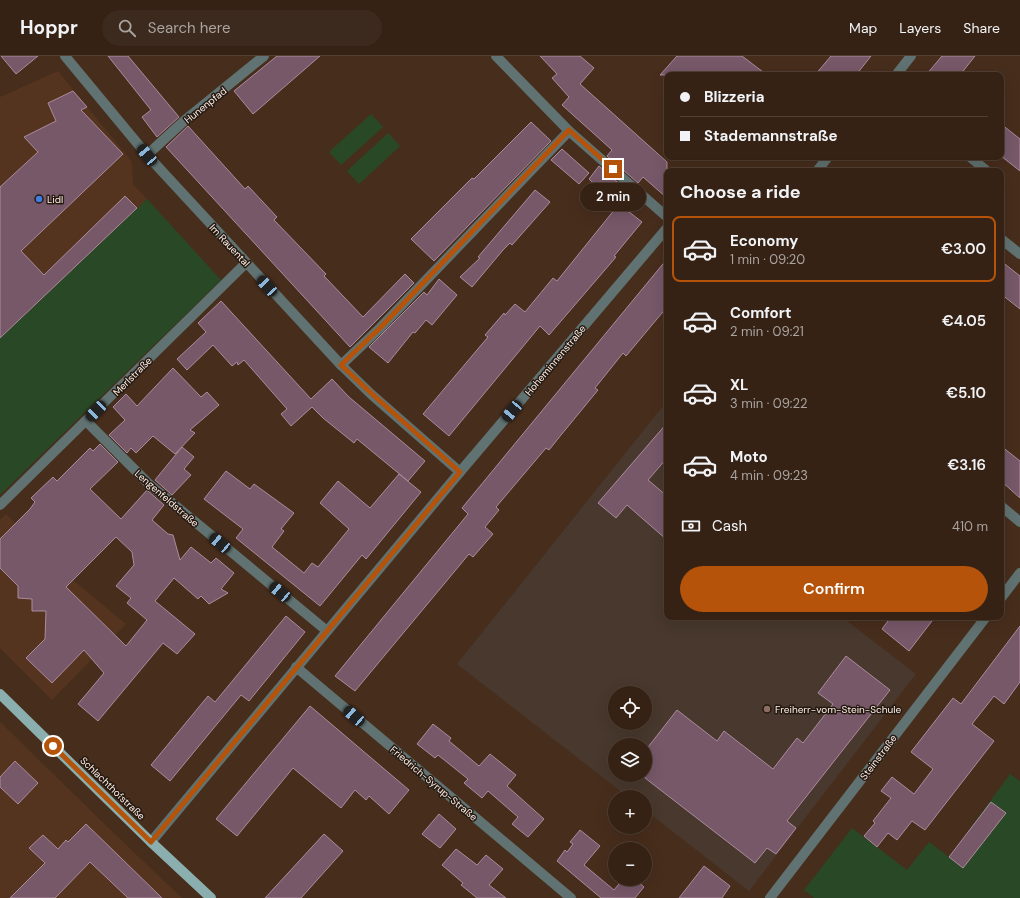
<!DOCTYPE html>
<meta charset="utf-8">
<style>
body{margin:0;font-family:"DM Sans",sans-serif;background:#3d2a1e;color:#f1f3f6;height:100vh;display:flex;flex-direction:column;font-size:15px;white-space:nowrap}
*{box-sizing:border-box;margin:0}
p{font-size:13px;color:#aaa4a0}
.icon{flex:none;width:22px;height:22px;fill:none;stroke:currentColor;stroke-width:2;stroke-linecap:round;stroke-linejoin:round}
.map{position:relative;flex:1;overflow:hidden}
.details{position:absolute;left:664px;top:112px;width:340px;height:452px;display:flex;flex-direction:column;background:#352215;border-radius:8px;box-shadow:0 4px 16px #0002,0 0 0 1px #4f3f34}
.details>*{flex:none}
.top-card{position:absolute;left:664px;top:16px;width:340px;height:88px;border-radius:8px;box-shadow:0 4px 16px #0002,0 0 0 1px #4f3f34;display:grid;align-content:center;height:88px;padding:0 16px;background:#352215}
.tools{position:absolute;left:608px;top:630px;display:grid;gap:8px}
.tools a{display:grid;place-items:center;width:44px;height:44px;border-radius:50%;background:#352215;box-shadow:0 4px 16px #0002,0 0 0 1px #4f3f34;font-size:20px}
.end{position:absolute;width:18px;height:18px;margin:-9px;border:5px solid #b45309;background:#fff;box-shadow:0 0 0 2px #fff}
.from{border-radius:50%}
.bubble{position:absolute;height:28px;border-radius:14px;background:#352215;box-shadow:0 4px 16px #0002,0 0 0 1px #4f3f34;font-size:13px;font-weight:600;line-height:28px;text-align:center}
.car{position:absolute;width:12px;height:24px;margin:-12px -6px;border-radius:5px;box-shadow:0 0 3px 1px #0007;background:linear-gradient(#222 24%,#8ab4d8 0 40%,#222 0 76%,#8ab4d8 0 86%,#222 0)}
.top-card b{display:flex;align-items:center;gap:14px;height:38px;font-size:15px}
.top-card b+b{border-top:1px solid #4f3f34}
.top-card i{width:10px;height:10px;background:#f1f3f6}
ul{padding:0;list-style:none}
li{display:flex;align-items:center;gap:12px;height:66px;margin:0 8px 6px;padding:0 8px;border:2px solid transparent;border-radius:8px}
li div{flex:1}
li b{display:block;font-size:15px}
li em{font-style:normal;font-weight:600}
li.selected{border-color:#b45309}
li>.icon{width:36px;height:36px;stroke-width:1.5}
h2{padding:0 16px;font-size:18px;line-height:48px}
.pay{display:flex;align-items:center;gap:10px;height:44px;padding:0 16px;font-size:15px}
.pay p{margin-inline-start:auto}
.primary-button{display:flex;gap:8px;margin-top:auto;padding:8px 16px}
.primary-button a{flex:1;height:46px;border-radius:24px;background:#b45309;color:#fff;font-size:16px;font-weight:600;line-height:46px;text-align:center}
header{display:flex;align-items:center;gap:24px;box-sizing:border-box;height:56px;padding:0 20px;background:#352215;border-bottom:1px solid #4f3f34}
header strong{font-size:19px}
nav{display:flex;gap:22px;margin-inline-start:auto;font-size:14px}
.search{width:280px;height:36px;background:#3d2a1e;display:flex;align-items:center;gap:10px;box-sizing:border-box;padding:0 14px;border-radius:22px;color:#aaa4a0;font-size:15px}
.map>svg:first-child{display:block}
.built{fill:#55341f}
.education{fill:#48382d;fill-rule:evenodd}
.green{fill:#294926}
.building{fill:#765869;stroke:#ac8b9d;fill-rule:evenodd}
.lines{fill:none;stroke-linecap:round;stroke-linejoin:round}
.minor{stroke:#607271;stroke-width:10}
.major{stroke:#8aafae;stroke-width:10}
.route{stroke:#b45309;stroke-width:5}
.shop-dot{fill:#3f7fe0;stroke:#251911;stroke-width:1.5}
.education-dot{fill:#8d6e63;stroke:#251911;stroke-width:1.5}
.labels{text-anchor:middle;stroke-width:3;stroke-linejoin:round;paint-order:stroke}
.street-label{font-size:10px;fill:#fef0e7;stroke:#251911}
.poi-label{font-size:10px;fill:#fef0e7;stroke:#251911;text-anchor:start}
</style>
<header>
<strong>Hoppr</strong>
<div class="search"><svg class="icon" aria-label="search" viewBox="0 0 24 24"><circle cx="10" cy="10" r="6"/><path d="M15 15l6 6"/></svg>Search here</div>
<nav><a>Map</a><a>Layers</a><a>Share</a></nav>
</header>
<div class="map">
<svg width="1020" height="842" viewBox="0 0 1020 842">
<rect width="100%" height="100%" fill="#472d1c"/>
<g class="built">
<path d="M58,15L132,106L133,128L147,143L0,282V41Z"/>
<path d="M6,458L73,524L126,568L52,644L0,592V464Z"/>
<path d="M0,666L120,783L182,842H0Z"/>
</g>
<path class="education" d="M667,345V561H842L916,618L749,835L645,754V741H628L457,608ZM615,637H645V667H615ZM615,689H645V719H615Z"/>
<g class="green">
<path d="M371,58L383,71L341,109L329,96Z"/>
<path d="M388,77L400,90L359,128L347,115Z"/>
<path d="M147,143L221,224L0,439V282Z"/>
<path d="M1010,718L1020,725V842H814L804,834L852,772L907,814L929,786L949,801Z"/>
</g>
<g class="building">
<path d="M1,0H38L16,18Z"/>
<path d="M108,0H128L179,61L157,81L142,61L151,54Z"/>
<path d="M277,0H320L253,58L234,35Z"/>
<path d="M540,0H580L594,12L580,28L667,106V142L643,121L638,127L607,100L612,94L562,49L569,41L552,22L557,18Z"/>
<path d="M677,0H742L767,19H660Z"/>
<path d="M831,0H871L856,19H815Z"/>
<path d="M942,0H975L960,19H926Z"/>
<path d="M73,35L87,51L81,54L123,98L21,195L44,219L125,140L137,152L0,282V131L38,96L24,81L56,65L48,47Z"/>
<path d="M531,66L551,85L434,205L411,183L472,122L474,123Z"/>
<path d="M1001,68L1020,83V115L1001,100Z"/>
<path d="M188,70L245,133L248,130L277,161L274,164L326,218L324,220L363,261L405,218L414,227L350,291L166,91Z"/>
<path d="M562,93L589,117L579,128L551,104Z"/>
<path d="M599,110L629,136L619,148L642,166L614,200L616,201L549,279L540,270L449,380L423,358L488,281L485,279L504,257L505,259L515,248L525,256L553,222L557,225L619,148L617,150L589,123Z"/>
<path d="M535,134L550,146L512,189L510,187L503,194L472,231L460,221L480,202L478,201Z"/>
<path d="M667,203V251L626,300L623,297L595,332L598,334L561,379L549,394L546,392L496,451L499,454L485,471L493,478L473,501L469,498L355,635L335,620L468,458L462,452Z"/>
<path d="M1001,205L1020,220V253L1001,238Z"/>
<path d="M439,223L457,239L432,269L426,264L415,277L413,276L388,307L369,291L424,236L427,239Z"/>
<path d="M221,245L311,343L332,323L349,341L425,405L408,425L357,383L354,387L323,362L312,351L291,370L281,358L287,353L244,304L238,309L237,306L232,310L213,289L187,314L177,303L206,276L198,267Z"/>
<path d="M173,312L201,341L207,336L219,349L190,374L195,377L175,398L153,380L136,397L131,392L127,397L109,379L125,364L113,351L126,338L137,350Z"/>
<path d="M667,367V402L648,424L667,440V484L627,449L616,462L598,447Z"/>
<path d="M100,388L118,406L90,433L121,463L147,434L164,449L152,464L168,478L173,479L180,504L191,491L211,507L216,502L234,517L221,533L228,537L209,548L201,540L198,543L174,522L155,545L195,578L177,598L163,587L98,665L78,648L104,617L84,594L52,627L26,602L45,583L46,555H32V543L18,542V530L0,512V483L30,453L35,446L31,442L53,421L57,425L90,392L93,395ZM116,481L132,496L134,509L116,530L131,542L127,547L147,564L126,590L66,531Z"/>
<path d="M1001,390L1020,405V442L1001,425Z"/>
<path d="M182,391L194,401L184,413L191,419L172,439L155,424Z"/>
<path d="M226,415L250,433L254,428L294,457L281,473L284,475L272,491L304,517L312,507L318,511L349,473L320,447L338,425L370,452L399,418L421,436L366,503L362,499L320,550L236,482L243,473L204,443Z"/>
<path d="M286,560L305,576L249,645L241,639L170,725L151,709L208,640L215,646Z"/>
<path d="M891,561H935L909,595L882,573Z"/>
<path d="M1020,570V626L1004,648L994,640L972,668L994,685L925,774L912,765L897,784L888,777L877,791L864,780L875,767L873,765L891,742L881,735L892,721L914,738L933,713L911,696L953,642L961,648Z"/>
<path d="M846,600L890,634L787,765L796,772L776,798L767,792L755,807L645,722V695L677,654L717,685L724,675L773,713L797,682L803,687L833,648L818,637Z"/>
<path d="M310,650L409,734L389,758L369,740L366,744L355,734L341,752L293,712L237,780L216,763Z"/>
<path d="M433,668L451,682L449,685L479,710L490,698L516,719L507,730L544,763L528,781L512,768L518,761L488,735L482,742L464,727L468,723L438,699L435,702L417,688Z"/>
<path d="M15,705L38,727L18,748L0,731V721Z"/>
<path d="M991,746L1006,757L963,812L949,801Z"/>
<path d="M439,758L456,773L440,792L422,778Z"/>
<path d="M86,768L120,801L162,842H128L90,806L55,842H10L45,807L29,792L43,779L58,793L66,784L68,786Z"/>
<path d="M580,774L600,790L584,809L614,834L623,823H635L644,831L635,842H601L557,805L565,794L567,796L573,788L570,786Z"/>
<path d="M324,778L343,795L301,842H265Z"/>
<path d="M456,793L477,809L486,799L503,813L489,829L506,842H477L461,829L463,827L442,809Z"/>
<path d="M704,810L730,830L722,842H679Z"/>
</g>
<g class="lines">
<g class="minor">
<path d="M65,0L147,99L341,309L372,339L460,416"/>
<path d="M496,0L569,75L667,161"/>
<path d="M896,19L911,0"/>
<path d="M147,99L184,65L264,0"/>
<path d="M970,101L987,115"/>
<path d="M817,115L828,101"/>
<path d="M1001,183L1020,198"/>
<path d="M341,309L381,271L569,75"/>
<path d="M86,365L148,427L327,575"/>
<path d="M0,449L246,207"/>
<path d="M1001,450L1020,466"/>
<path d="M1001,542L1020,517"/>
<path d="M296,611L571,842"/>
<path d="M151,786L460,416L667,172"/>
<path d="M770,842L986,561"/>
</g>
<path class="major" d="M0,638L151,786L211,842"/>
</g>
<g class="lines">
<path class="route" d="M53,690L151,786L460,416L372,338L341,309L381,271L569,74L613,113"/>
</g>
<circle class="shop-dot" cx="39" cy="143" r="4"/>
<circle class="education-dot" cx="767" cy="653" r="4"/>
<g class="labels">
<g class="street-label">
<text transform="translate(205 49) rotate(-39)" y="4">Hunenpfad</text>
<text transform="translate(230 189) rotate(47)" y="4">Im Rauental</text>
<text transform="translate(555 304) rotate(-50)" y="4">Hoheminnenstraße</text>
<text transform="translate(132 320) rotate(-45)" y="4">Merlstraße</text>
<text transform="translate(167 442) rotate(41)" y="4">Lengenfeldstraße</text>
<text transform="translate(878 701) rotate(-53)" y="4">Steinstraße</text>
<text transform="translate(434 727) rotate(40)" y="4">Friedrich-Syrup-Straße</text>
<text transform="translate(113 732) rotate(44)" y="4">Schlachthofstraße</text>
</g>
<g class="poi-label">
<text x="47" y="147">Lidl</text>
<text x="775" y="657">Freiherr-vom-Stein-Schule</text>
</g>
</g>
</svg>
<div class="tools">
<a><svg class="icon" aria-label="locate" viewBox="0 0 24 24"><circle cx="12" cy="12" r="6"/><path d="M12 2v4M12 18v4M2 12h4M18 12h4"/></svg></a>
<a><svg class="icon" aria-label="layers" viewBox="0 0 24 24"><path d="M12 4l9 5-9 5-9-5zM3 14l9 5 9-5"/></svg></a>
<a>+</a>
<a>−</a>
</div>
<i class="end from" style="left:53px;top:690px"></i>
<i class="end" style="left:613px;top:113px"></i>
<div class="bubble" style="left:580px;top:127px;width:66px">2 min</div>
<i class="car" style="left:147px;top:99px;rotate:320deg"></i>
<i class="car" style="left:267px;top:230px;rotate:317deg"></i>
<i class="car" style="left:96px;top:355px;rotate:225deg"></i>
<i class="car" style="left:512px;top:355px;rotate:220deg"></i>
<i class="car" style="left:220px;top:487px;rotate:310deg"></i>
<i class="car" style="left:280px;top:536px;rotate:310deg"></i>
<i class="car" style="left:354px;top:660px;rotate:311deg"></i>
<div class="top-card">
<b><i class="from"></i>Blizzeria</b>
<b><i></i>Stademannstraße</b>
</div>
<section class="details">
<h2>Choose a ride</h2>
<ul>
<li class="selected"><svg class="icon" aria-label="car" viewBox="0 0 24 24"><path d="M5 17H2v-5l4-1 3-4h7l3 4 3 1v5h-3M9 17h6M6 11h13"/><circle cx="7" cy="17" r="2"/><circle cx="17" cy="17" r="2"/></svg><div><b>Economy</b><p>1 min · 09:20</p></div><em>€3.00</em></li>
<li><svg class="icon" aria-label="car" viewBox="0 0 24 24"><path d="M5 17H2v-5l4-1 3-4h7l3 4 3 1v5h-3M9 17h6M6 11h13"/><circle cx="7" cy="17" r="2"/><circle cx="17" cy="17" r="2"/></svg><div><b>Comfort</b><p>2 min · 09:21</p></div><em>€4.05</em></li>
<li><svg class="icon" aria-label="car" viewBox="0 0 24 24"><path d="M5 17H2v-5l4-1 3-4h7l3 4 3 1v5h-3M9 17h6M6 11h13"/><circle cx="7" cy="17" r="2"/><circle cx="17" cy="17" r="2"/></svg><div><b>XL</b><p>3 min · 09:22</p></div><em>€5.10</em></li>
<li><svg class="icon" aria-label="car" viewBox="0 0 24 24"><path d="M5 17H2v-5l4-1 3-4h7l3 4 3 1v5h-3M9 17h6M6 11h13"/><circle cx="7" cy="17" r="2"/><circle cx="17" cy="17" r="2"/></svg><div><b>Moto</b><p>4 min · 09:23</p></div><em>€3.16</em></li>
</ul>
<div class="pay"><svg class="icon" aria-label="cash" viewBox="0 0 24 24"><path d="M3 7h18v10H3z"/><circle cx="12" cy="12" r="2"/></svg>Cash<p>410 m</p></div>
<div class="primary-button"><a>Confirm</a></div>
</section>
</div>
